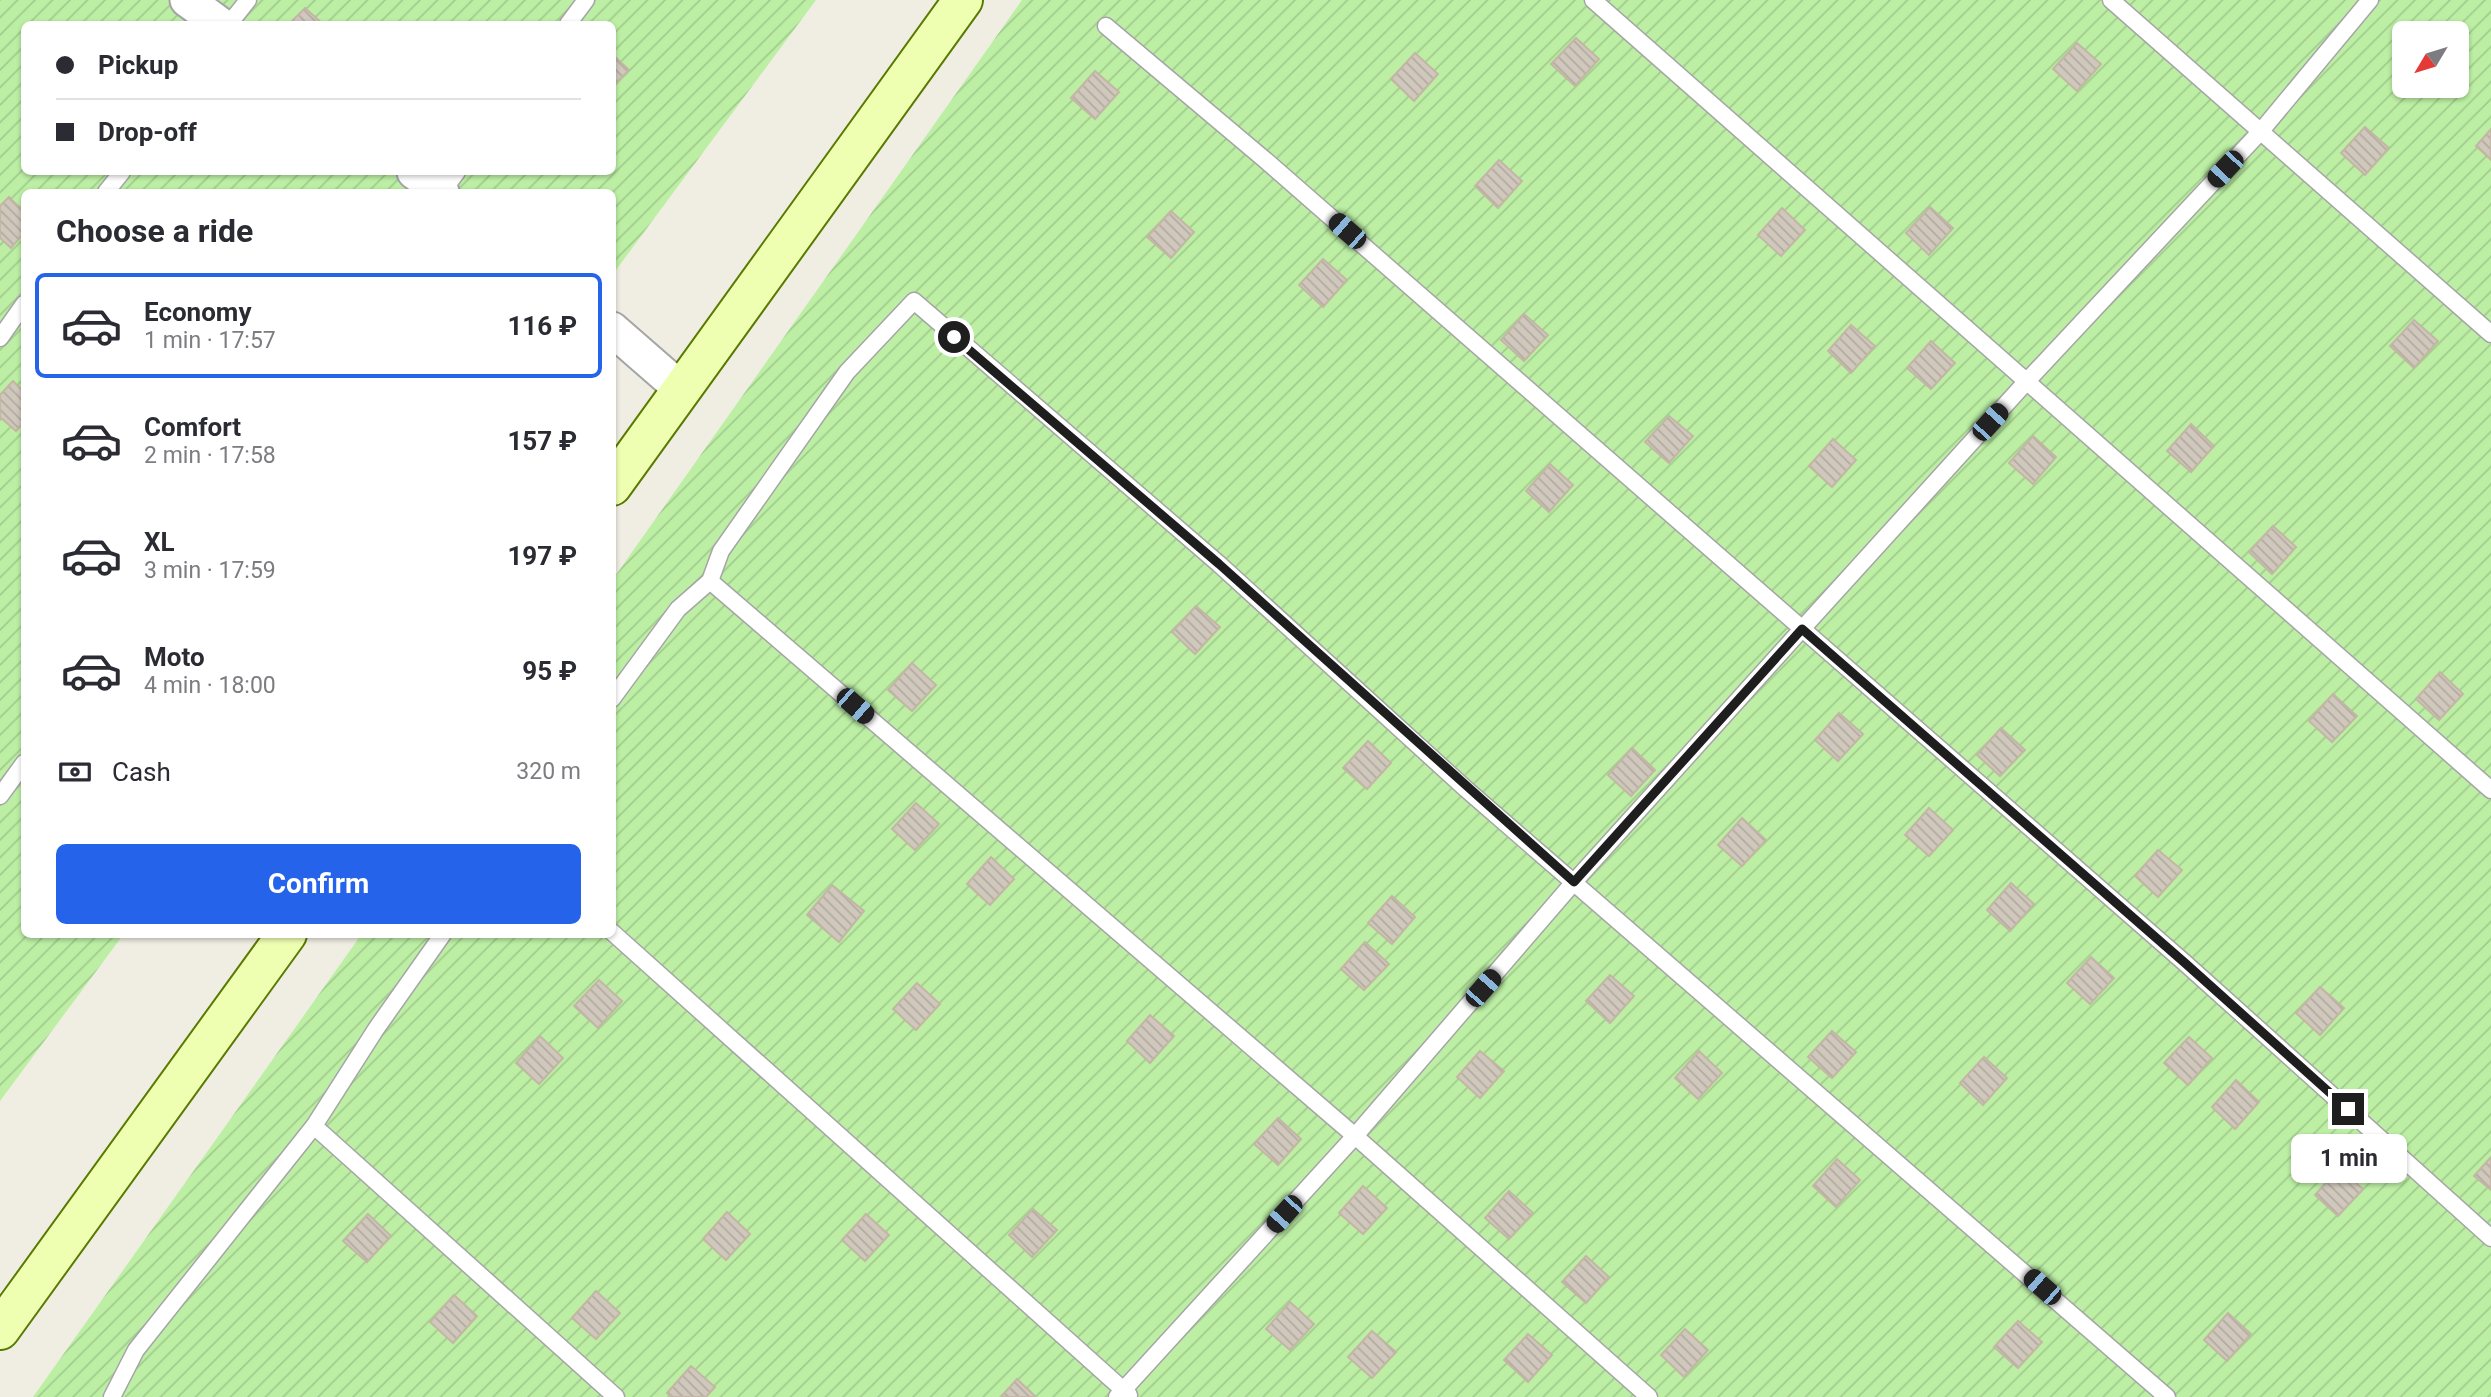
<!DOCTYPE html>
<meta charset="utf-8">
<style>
body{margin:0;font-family:Roboto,sans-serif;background:#f7f7f7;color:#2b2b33;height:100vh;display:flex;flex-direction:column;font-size:26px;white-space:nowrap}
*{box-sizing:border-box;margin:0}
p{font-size:23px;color:#7c7c81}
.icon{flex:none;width:38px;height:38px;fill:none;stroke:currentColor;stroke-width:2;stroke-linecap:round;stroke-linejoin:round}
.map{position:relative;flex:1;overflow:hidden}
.details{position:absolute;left:21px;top:189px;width:595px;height:749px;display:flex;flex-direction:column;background:#fff;border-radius:10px;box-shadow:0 2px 5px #0004}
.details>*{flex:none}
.top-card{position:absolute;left:21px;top:21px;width:595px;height:154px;border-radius:10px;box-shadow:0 2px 5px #0004;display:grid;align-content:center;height:154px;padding:0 35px;background:#fff}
.needle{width:46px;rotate:232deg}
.tools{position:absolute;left:2392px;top:21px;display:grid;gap:14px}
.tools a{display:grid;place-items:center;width:77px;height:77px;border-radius:10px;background:#fff;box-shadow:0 2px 5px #0004;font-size:35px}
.end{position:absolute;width:32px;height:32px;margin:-16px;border:9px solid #1e1e1e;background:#fff;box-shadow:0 0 0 4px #fff}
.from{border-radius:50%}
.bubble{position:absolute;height:49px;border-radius:10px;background:#fff;box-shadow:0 2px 5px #0004;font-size:23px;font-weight:700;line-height:49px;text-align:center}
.car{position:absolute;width:21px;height:42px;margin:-21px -10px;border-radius:9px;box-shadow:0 0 5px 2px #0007;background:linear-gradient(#222 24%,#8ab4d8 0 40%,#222 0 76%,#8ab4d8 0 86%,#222 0)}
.top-card b{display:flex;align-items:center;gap:24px;height:66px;font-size:26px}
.top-card b+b{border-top:2px solid #e1e1e2}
.top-card i{width:18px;height:18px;background:#2b2b33}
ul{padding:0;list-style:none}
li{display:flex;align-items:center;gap:21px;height:105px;margin:0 14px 10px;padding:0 21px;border:4px solid transparent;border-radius:10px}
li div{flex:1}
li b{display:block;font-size:26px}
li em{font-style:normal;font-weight:700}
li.on{border-color:#2563eb}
li>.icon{width:63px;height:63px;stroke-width:1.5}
h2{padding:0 35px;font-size:32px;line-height:84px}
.pay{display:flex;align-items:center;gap:18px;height:77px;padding:0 35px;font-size:26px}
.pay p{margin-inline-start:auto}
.cta{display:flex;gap:14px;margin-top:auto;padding:14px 35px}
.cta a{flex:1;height:80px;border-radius:10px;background:#2563eb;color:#fff;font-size:28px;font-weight:700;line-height:80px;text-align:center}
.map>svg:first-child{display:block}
.garden{fill:url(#garden-furrows);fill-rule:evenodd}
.building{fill:url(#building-back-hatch);stroke:#c3b7a4;stroke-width:2}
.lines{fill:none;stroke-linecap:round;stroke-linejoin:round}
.lane-casing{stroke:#a5a5a5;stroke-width:19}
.street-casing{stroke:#a5a5a5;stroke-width:37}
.secondary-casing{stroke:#587a00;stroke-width:42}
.lane{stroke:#fff;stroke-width:16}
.street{stroke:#fff;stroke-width:33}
.secondary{stroke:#eeffb2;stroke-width:38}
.route{stroke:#1e1e1e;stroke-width:9}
</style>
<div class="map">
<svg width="2491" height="1397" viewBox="0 0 2491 1397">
<defs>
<pattern id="garden-furrows" width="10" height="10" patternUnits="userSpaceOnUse" patternTransform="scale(1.75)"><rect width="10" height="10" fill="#bcefa4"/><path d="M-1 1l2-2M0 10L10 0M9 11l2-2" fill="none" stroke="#a1cc8d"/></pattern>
<pattern id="building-back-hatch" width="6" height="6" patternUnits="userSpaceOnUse" patternTransform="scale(1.75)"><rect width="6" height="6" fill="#d0c8bc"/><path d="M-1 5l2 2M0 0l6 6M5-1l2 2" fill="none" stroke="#b2aba1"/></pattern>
</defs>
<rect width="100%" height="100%" fill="#f0eee3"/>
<g class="garden">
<path d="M0,0H816L613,274L612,192H24V934L123,935L0,1101ZM24,24H612V172H24Z"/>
<path d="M1022,0H2491V1397H33L361,935L612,934L613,579ZM2404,33H2457V86H2404Z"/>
</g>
<g class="building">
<path d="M305,8L323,24H289Z"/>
<path d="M1576,38L1599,59L1575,86L1551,64Z"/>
<path d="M2077,43L2101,64L2077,91L2053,69Z"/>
<path d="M1415,53L1438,74L1414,101L1391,79Z"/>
<path d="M612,54L629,70L612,87Z"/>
<path d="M1095,71L1119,92L1095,119L1071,98Z"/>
<path d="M2365,127L2389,148L2365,175L2341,153Z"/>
<path d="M2491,129V160L2476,146Z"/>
<path d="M1499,160L1522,181L1498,208L1475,186Z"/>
<path d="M9,197L24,212V233L11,248L0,238V206Z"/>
<path d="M1930,207L1953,228L1929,255L1906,233Z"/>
<path d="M1782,208L1805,230L1781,256L1758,235Z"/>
<path d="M1171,211L1194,232L1171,258L1147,237Z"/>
<path d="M1323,259L1347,280L1323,307L1299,285Z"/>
<path d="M1524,314L1548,335L1524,361L1501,340Z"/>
<path d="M2414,320L2438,341L2414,368L2390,346Z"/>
<path d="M1851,325L1875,346L1851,373L1828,351Z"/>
<path d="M1931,341L1955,363L1931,389L1907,368Z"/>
<path d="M13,381L24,392V422L16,431L0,417V395Z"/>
<path d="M1669,416L1693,436L1669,463L1645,442Z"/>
<path d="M2191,424L2214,446L2191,472L2167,451Z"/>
<path d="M2033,436L2056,457L2033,484L2009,463Z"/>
<path d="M1833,439L1856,460L1832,487L1809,466Z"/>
<path d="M1550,464L1573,485L1549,512L1526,491Z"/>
<path d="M2273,526L2296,547L2272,574L2249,552Z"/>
<path d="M1196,606L1220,627L1195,654L1172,632Z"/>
<path d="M912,663L936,685L912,711L888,690Z"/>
<path d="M2440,672L2463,694L2439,720L2416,699Z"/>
<path d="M2333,694L2357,716L2332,742L2309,721Z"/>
<path d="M1839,713L1863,734L1838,761L1815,740Z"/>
<path d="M2001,728L2025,750L2000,776L1977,755Z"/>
<path d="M1368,741L1391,763L1367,789L1343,768Z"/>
<path d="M1632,748L1655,770L1631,796L1608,775Z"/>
<path d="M916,803L939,824L915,850L892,829Z"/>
<path d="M1929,808L1953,830L1929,856L1905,835Z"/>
<path d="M1742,818L1766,840L1742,866L1718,845Z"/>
<path d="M2158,850L2182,870L2158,897L2135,876Z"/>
<path d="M991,857L1014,879L990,905L967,884Z"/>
<path d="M2011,883L2034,904L2010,931L1987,910Z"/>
<path d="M832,885L864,911L839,942L807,915Z"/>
<path d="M1392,896L1415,917L1392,944L1368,923Z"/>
<path d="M1365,942L1389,964L1364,990L1341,969Z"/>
<path d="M2091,957L2114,978L2090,1004L2067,983Z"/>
<path d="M1610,975L1634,996L1610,1023L1586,1001Z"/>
<path d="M599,980L622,1001L598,1028L574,1006Z"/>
<path d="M917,983L940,1004L916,1030L893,1009Z"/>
<path d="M2320,987L2344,1008L2320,1035L2296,1013Z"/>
<path d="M1150,1015L1174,1036L1150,1063L1127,1041Z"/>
<path d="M1832,1031L1856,1052L1832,1078L1808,1057Z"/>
<path d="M540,1036L563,1058L539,1084L516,1063Z"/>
<path d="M2189,1037L2212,1058L2188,1085L2164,1063Z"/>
<path d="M1480,1051L1504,1071L1480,1098L1457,1077Z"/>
<path d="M1699,1051L1722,1073L1698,1099L1675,1078Z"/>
<path d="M1984,1057L2007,1078L1983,1105L1960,1083Z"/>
<path d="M2236,1080L2259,1102L2235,1129L2212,1107Z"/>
<path d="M1278,1118L1301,1139L1278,1165L1254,1144Z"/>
<path d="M2491,1157V1190L2474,1176Z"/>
<path d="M1837,1159L1860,1180L1836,1207L1813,1186Z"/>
<path d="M2339,1168L2363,1189L2338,1216L2315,1195Z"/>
<path d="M1363,1186L1387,1208L1363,1234L1339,1213Z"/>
<path d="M1509,1191L1533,1213L1509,1239L1485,1218Z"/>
<path d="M1033,1209L1057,1230L1032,1257L1009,1235Z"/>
<path d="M727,1212L750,1234L726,1260L703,1239Z"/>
<path d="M368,1214L391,1236L367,1262L343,1241Z"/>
<path d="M866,1214L889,1235L865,1261L842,1240Z"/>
<path d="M1586,1256L1609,1277L1586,1303L1562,1282Z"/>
<path d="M596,1291L620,1313L596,1339L572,1318Z"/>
<path d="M454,1295L477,1316L453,1343L430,1322Z"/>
<path d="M1290,1302L1314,1324L1290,1350L1266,1329Z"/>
<path d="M2228,1313L2251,1334L2227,1361L2204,1340Z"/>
<path d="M2018,1321L2042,1342L2018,1368L1994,1347Z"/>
<path d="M1685,1329L1708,1350L1684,1377L1661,1355Z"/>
<path d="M1372,1331L1396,1352L1372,1378L1348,1357Z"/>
<path d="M1528,1334L1552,1355L1528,1382L1504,1360Z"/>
<path d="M691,1366L715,1387L706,1397H672L667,1393Z"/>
<path d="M1017,1379L1036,1397H1001Z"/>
</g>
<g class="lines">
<defs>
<g id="lane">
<path d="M1593,0L2491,790"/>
<path d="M2111,0L2491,334"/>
<path d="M229,24L248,0"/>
<path d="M568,24L586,0"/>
<path d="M1106,26L1264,159L2185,963L2491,1238"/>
<path d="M106,192L122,172"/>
<path d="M442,192L457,172"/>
<path d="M0,338L24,304"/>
<path d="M710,581L1355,1136L1649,1397"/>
<path d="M612,699L678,609L710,581L721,551L847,372L914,301L1219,564L1466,789L2167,1397"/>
<path d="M0,796L24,763"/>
<path d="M612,932L1129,1395"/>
<path d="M314,1126L616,1397"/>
<path d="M112,1397L136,1350L314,1126L376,1029L443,934"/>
<path d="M1117,1397L1355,1136L1574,882L1802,629L2027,381L2261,131L2370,0"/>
</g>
<g id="street">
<path d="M187,0L220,24"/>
<path d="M414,172L442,192"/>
<path d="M612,329L682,390"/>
</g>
<g id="secondary">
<path d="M612,486L963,0"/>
<path d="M0,1330L287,934"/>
</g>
</defs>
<use href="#lane" class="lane-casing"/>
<use href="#street" class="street-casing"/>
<use href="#secondary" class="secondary-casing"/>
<use href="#lane" class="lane"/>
<use href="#street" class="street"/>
<use href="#secondary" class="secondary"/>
</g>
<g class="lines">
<path class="route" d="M954,337L1219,564L1574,882L1802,629L2185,963L2348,1109"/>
</g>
</svg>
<div class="tools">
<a><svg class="needle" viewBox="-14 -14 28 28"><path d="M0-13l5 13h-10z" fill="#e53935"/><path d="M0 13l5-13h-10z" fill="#7c7c81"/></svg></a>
</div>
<i class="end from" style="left:954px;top:337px"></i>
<i class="end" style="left:2348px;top:1109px"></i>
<div class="bubble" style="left:2291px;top:1134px;width:116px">1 min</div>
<i class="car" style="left:2225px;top:169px;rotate:223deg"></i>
<i class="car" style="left:1347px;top:231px;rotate:311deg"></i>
<i class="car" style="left:1990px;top:422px;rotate:42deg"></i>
<i class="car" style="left:855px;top:706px;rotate:131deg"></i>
<i class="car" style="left:1483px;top:988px;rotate:41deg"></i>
<i class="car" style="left:1284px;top:1214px;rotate:222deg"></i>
<i class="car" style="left:2042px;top:1287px;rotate:311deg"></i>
<div class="top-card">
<b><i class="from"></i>Pickup</b>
<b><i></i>Drop-off</b>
</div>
<section class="details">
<h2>Choose a ride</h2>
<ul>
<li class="on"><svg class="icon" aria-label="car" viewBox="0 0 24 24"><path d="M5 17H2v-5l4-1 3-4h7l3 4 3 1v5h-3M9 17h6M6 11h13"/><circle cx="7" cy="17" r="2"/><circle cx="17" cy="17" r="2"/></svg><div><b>Economy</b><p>1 min · 17:57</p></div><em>116 ₽</em></li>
<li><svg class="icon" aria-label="car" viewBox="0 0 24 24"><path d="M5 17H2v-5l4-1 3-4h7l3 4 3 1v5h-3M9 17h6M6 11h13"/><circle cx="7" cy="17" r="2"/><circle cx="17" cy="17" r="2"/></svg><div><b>Comfort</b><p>2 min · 17:58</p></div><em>157 ₽</em></li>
<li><svg class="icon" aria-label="car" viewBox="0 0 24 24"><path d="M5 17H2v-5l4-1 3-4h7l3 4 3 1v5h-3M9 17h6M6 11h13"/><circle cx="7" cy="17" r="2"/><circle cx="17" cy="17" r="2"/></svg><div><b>XL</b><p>3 min · 17:59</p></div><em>197 ₽</em></li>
<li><svg class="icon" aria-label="car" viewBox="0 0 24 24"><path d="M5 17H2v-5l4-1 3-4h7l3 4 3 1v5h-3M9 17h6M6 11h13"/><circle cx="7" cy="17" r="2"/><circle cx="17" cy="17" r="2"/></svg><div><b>Moto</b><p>4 min · 18:00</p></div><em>95 ₽</em></li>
</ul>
<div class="pay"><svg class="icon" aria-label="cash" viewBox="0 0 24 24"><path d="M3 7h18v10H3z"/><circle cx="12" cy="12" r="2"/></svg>Cash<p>320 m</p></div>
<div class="cta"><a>Confirm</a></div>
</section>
</div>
